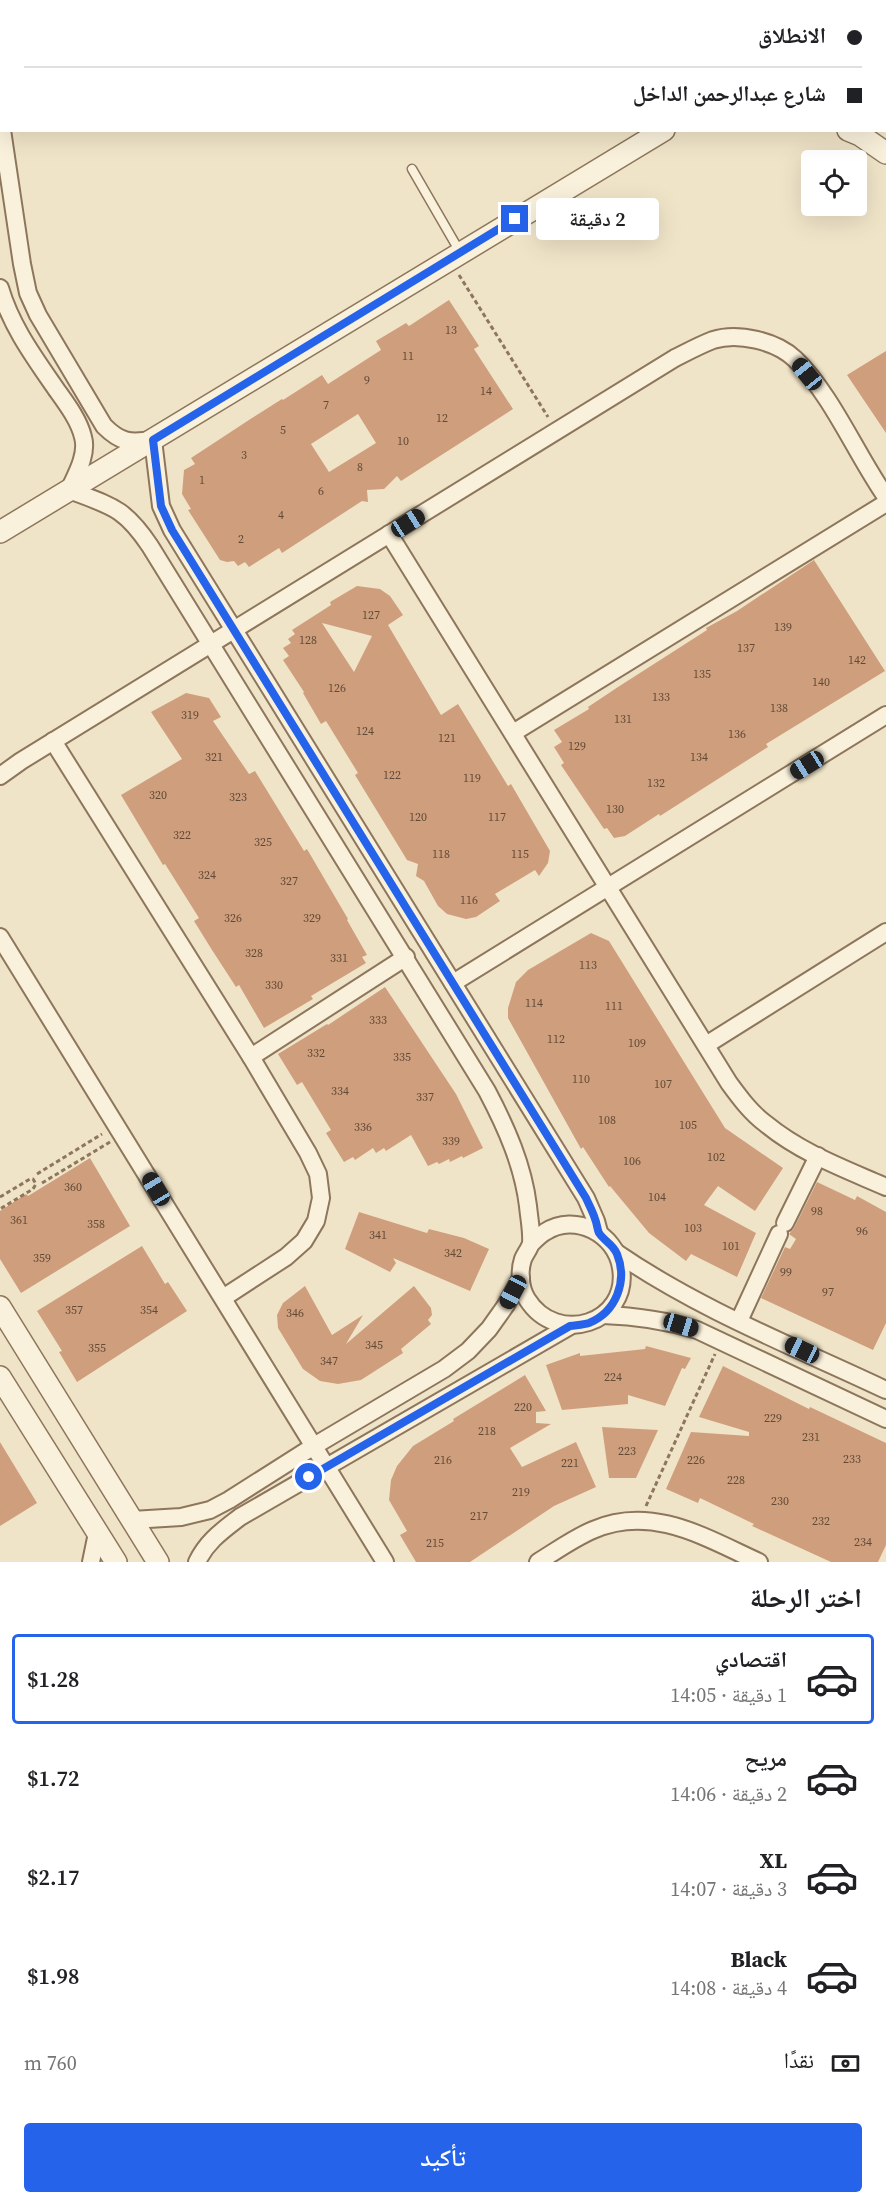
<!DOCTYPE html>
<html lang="ar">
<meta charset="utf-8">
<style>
body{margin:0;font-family:"Source Serif 4","Noto Naskh Arabic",serif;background:#f2f2f2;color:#202124;direction:rtl;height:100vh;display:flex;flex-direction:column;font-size:22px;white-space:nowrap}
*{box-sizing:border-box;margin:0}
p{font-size:20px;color:#757577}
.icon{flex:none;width:33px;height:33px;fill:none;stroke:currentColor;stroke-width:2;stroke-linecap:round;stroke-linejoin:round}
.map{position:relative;height:1562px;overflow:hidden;direction:ltr}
.sheet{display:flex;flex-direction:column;background:#fff;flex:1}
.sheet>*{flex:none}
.banner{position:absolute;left:0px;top:0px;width:886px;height:132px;box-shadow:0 6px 24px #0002;direction:rtl;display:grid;align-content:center;height:132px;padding:0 24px;background:#fff}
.fabs{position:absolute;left:801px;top:150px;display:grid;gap:12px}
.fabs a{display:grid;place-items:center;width:66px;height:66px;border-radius:6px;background:#fff;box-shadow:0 6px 24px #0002;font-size:30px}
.end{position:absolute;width:27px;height:27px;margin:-14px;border:8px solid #2563eb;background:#fff;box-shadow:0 0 0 3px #fff}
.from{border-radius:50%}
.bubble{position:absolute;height:42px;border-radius:6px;background:#fff;box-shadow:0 6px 24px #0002;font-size:20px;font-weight:600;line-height:42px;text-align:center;direction:rtl}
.car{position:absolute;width:18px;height:36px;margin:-18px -9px;border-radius:8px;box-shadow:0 0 4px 2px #0007;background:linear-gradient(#222 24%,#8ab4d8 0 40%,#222 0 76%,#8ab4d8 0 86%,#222 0)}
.banner b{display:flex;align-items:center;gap:21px;height:57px;font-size:22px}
.banner b+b{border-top:2px solid #e0e0e0}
.banner i{width:15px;height:15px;background:#202124}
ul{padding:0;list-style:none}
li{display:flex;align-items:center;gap:18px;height:90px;margin:0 12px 9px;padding:0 12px;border:3px solid transparent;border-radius:6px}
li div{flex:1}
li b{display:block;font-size:22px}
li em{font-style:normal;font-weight:600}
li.selected{border-color:#2563eb}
li>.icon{width:54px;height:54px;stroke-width:1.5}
h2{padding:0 24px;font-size:27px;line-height:72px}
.pay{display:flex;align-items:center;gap:15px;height:66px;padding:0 24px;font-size:22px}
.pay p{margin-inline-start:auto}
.action{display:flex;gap:12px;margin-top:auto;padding:12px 24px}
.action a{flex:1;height:69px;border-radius:6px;background:#2563eb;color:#fff;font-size:24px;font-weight:600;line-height:69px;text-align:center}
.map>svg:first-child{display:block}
.building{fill:#cf9f7d;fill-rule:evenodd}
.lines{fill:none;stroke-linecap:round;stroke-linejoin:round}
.service-casing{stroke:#8d765c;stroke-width:11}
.minor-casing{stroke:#8d765c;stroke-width:20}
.tertiary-casing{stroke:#8d765c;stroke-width:24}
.path{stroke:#8d765c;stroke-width:3;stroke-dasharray:4.5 3;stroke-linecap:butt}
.service{stroke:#faf1dc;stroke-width:8}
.minor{stroke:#faf1dc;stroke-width:16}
.tertiary{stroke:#faf1dc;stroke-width:21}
.route{stroke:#2563eb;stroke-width:8}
.labels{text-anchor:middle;stroke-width:6;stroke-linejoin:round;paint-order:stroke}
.number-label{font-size:12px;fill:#624a37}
</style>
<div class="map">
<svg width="886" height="1562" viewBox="0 0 886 1562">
<rect width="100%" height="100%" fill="#f0e4c8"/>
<g class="building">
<path d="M449,300L479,346L474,349L513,409L401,481L397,476L384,489L367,490L368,502L362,501L282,553L279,548L249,567L245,562L238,566L234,561L227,562L220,560L188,510L191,509L182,494L184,470L195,464L191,458L252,418L282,399L283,400L322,375L328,384L381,350L376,341L406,323L409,326ZM358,414L376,443L329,472L311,444Z"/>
<path d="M886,351V433L847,375Z"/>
<path d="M814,560L885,671L766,744L768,747L660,816L659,814L625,836L614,838L607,828L604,829L561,765L564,763L554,747L562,742L554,730L589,709L588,707L618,687L707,630L706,628L737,611Z"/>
<path d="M357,586L380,589L390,596L403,615L388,625L441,715L458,704L508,786L511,784L550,851L548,863L539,876L535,870L495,894L500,901L476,917L466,919L447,914L438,906L424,881L416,876L418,864L407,860L355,775L358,773L326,721L321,724L303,693L304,692L283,660L289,656L283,648L291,643L288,639L295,634L292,630L331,605L330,602ZM322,623L372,636L354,672Z"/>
<path d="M186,693L209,698L221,717L213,721L249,774L255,771L304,851L307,849L348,919L347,920L367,955L362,957L366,963L311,996L313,999L264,1028L239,985L236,987L212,950L194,921L199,918L165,864L163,865L121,795L182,759L151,712Z"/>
<path d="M591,933L609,941L725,1128L783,1168L755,1211L718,1186L704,1205L756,1233L737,1277L691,1254L686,1261L649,1233L610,1186L609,1187L583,1147L581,1149L508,1018V1008L516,982L528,970Z"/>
<path d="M385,987L456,1094L483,1148L463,1158L462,1156L450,1162L449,1159L439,1164L437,1162L428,1166L411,1135L386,1151L384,1148L376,1153L373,1148L355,1160L353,1157L344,1162L326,1133L331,1130L302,1082L297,1085L278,1054L327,1024L328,1025Z"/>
<path d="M90,1158L130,1226L21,1293L0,1259V1211L26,1194L28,1196Z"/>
<path d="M817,1182L855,1200L857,1196L886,1212V1323L873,1350L761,1298L785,1247L790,1249L796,1239L789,1234L794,1228Z"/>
<path d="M359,1212L427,1233L429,1229L464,1238L489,1249L470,1291L393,1258L396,1263L390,1272L345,1249Z"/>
<path d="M142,1246L165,1284L168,1282L187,1311L77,1382L59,1352L62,1351L37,1311Z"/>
<path d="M305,1286L332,1335L363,1315L346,1344L414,1286L431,1308L432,1315L428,1320L431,1324L401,1349L403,1353L361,1380L338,1384L320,1381L303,1369L278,1328L277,1315L283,1303Z"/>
<path d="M646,1346L691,1358L685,1369L682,1368L665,1406L628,1395V1404L562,1410L546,1365L580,1353V1356L645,1349Z"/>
<path d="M723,1366L809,1409L810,1407L886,1443V1545L878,1562H831L752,1526L754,1524L700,1498L698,1503L666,1489L691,1432L749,1436V1432L699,1417Z"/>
<path d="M525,1375L546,1411L536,1412V1423L551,1424L510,1448L522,1467L576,1442L596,1487L554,1506L470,1562H416L400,1535L407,1531L389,1500L391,1480L397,1466L413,1446L454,1421L453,1419Z"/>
<path d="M602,1427L658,1430L636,1478H609Z"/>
<path d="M0,1442L37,1503L0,1526Z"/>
</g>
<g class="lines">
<defs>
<path id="service" d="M412,169L460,252"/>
<g id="minor">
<path d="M2,130L22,264L28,293L38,315L104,426C121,443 130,443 153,440L161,506L172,530L586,1198L596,1221L599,1232"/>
<path d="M0,288C11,326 34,357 56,389C66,403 79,420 83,437C88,454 76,475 69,490C111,506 124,507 150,546L487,1091C506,1127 523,1165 528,1206C529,1217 532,1232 531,1243C530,1248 525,1254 523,1259C519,1271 520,1288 527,1299C557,1347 630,1323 621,1268C616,1234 575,1212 545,1232C540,1235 535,1240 531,1244"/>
<path d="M389,534L729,1083C740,1098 751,1113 766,1124C801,1153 845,1169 886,1187"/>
<path d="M513,733L886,503"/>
<path d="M53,741L251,1057L308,1153L318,1174L321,1198L316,1221L304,1241L286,1257L223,1298"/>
<path d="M0,776L21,761L675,358C687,352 700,345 713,340C738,332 776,341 795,359C832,395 856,454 886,497"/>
<path d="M0,937L385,1562"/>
<path d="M453,983L886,715"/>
<path d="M706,1045L886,932"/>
<path d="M251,1057L406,957"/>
<path d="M785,1223L818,1156"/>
<path d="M617,1253C700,1310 795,1347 886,1390"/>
<path d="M603,1315C636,1316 665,1320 697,1330L886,1419"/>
<path d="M739,1321L779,1234"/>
<path d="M132,1520L181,1517L210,1510L229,1500L314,1446L444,1369L468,1351L489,1329L506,1305L521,1278"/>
<path d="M91,1562L97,1533"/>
<path d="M197,1562C207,1541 222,1531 240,1517L570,1326"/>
<path d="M538,1562C556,1551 574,1538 593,1530C652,1504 706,1538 759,1562"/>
</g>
<g id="tertiary">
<path d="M848,130L860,135L886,153"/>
<path d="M0,532L664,130"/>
<path d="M0,1307L158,1562"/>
<path d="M0,1377L116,1562"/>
</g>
</defs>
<use href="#service" class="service-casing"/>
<use href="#minor" class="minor-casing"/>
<use href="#tertiary" class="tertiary-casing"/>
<g class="path">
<path d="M459,275L548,417"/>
<path d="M37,1174L102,1134"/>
<path d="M42,1183L110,1142"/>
<path d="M0,1197L30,1179H33L36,1184L33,1189L0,1209"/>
<path d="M646,1506L715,1354"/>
</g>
<use href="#service" class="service"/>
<use href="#minor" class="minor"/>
<use href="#tertiary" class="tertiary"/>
</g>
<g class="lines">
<path class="route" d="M309,1477L570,1326C576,1325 583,1325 589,1323C616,1312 628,1281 617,1254C613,1244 604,1241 599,1233C597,1229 597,1223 595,1219C593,1212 589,1205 586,1198L172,530L161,506L153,440L515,219"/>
</g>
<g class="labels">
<g class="number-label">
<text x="451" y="334">13</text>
<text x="408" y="360">11</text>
<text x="367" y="384">9</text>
<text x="486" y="395">14</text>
<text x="326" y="409">7</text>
<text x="442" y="422">12</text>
<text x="283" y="434">5</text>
<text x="403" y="445">10</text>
<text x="244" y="459">3</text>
<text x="360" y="471">8</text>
<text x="202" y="484">1</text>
<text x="321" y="495">6</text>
<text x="281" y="519">4</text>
<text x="241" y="543">2</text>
<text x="371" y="619">127</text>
<text x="783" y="631">139</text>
<text x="308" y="644">128</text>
<text x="746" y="652">137</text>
<text x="857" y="664">142</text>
<text x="702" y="678">135</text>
<text x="821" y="686">140</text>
<text x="337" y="692">126</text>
<text x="661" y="701">133</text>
<text x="779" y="712">138</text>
<text x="190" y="719">319</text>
<text x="623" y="723">131</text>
<text x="365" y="735">124</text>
<text x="737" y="738">136</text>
<text x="447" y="742">121</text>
<text x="577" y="750">129</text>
<text x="214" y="761">321</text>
<text x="699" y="761">134</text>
<text x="392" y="779">122</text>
<text x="472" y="782">119</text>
<text x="656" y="787">132</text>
<text x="158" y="799">320</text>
<text x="238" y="801">323</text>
<text x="615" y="813">130</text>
<text x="418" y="821">120</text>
<text x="497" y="821">117</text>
<text x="182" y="839">322</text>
<text x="263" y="846">325</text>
<text x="441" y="858">118</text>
<text x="520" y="858">115</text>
<text x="207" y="879">324</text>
<text x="289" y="885">327</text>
<text x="469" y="904">116</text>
<text x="233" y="922">326</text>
<text x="312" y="922">329</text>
<text x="254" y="957">328</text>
<text x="339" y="962">331</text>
<text x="588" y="969">113</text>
<text x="274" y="989">330</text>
<text x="534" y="1007">114</text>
<text x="614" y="1010">111</text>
<text x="378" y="1024">333</text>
<text x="556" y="1043">112</text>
<text x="637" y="1047">109</text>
<text x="316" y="1057">332</text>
<text x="402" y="1061">335</text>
<text x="581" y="1083">110</text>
<text x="663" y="1088">107</text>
<text x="340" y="1095">334</text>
<text x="425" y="1101">337</text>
<text x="607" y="1124">108</text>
<text x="688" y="1129">105</text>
<text x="363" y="1131">336</text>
<text x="451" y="1145">339</text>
<text x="716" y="1161">102</text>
<text x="632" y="1165">106</text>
<text x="73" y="1191">360</text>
<text x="657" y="1201">104</text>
<text x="817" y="1215">98</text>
<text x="19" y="1224">361</text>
<text x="96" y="1228">358</text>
<text x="693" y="1232">103</text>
<text x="862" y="1235">96</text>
<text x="378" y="1239">341</text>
<text x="731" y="1250">101</text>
<text x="453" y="1257">342</text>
<text x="42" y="1262">359</text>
<text x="786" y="1276">99</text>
<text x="828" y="1296">97</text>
<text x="74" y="1314">357</text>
<text x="149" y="1314">354</text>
<text x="295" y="1317">346</text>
<text x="374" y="1349">345</text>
<text x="97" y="1352">355</text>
<text x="329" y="1365">347</text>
<text x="613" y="1381">224</text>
<text x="523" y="1411">220</text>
<text x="773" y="1422">229</text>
<text x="487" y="1435">218</text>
<text x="811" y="1441">231</text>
<text x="627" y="1455">223</text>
<text x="852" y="1463">233</text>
<text x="443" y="1464">216</text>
<text x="696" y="1464">226</text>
<text x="570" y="1467">221</text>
<text x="736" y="1484">228</text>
<text x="521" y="1496">219</text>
<text x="780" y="1505">230</text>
<text x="479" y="1520">217</text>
<text x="821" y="1525">232</text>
<text x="863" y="1546">234</text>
<text x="435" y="1547">215</text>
</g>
</g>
</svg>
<div class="fabs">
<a><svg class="icon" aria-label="locate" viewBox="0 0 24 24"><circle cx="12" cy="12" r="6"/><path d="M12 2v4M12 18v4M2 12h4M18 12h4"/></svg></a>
</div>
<i class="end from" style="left:309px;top:1477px"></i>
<i class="end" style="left:515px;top:219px"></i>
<div class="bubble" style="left:536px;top:198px;width:123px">2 دقيقة</div>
<i class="car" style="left:807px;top:374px;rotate:321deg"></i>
<i class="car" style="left:408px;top:523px;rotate:58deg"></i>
<i class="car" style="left:807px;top:765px;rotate:238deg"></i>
<i class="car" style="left:156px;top:1189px;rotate:329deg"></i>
<i class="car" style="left:513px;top:1292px;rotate:208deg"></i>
<i class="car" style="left:681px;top:1325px;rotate:107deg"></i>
<i class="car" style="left:802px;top:1350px;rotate:295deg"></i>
<div class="banner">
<b><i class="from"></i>الانطلاق</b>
<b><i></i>شارع عبدالرحمن الداخل</b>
</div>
</div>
<section class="sheet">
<h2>اختر الرحلة</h2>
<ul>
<li class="selected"><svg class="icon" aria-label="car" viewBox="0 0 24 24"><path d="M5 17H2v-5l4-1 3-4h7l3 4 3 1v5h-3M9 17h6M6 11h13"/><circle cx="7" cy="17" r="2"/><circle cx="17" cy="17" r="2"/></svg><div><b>اقتصادي</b><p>1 دقيقة · 14:05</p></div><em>$1.28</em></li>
<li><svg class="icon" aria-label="car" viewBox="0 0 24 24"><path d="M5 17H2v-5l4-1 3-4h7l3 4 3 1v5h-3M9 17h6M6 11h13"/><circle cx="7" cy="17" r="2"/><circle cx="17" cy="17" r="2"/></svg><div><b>مريح</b><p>2 دقيقة · 14:06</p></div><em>$1.72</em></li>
<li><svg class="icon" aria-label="car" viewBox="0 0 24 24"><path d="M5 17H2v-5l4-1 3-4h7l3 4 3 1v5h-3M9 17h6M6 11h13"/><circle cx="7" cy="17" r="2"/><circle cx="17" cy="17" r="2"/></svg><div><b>XL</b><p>3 دقيقة · 14:07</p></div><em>$2.17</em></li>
<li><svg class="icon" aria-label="car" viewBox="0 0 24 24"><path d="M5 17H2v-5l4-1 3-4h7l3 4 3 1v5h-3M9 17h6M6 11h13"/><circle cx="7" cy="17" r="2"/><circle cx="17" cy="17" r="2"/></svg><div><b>Black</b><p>4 دقيقة · 14:08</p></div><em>$1.98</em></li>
</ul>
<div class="pay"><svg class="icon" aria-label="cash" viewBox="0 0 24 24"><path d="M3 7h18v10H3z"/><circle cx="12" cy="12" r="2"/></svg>نقدًا<p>760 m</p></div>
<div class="action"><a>تأكيد</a></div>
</section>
